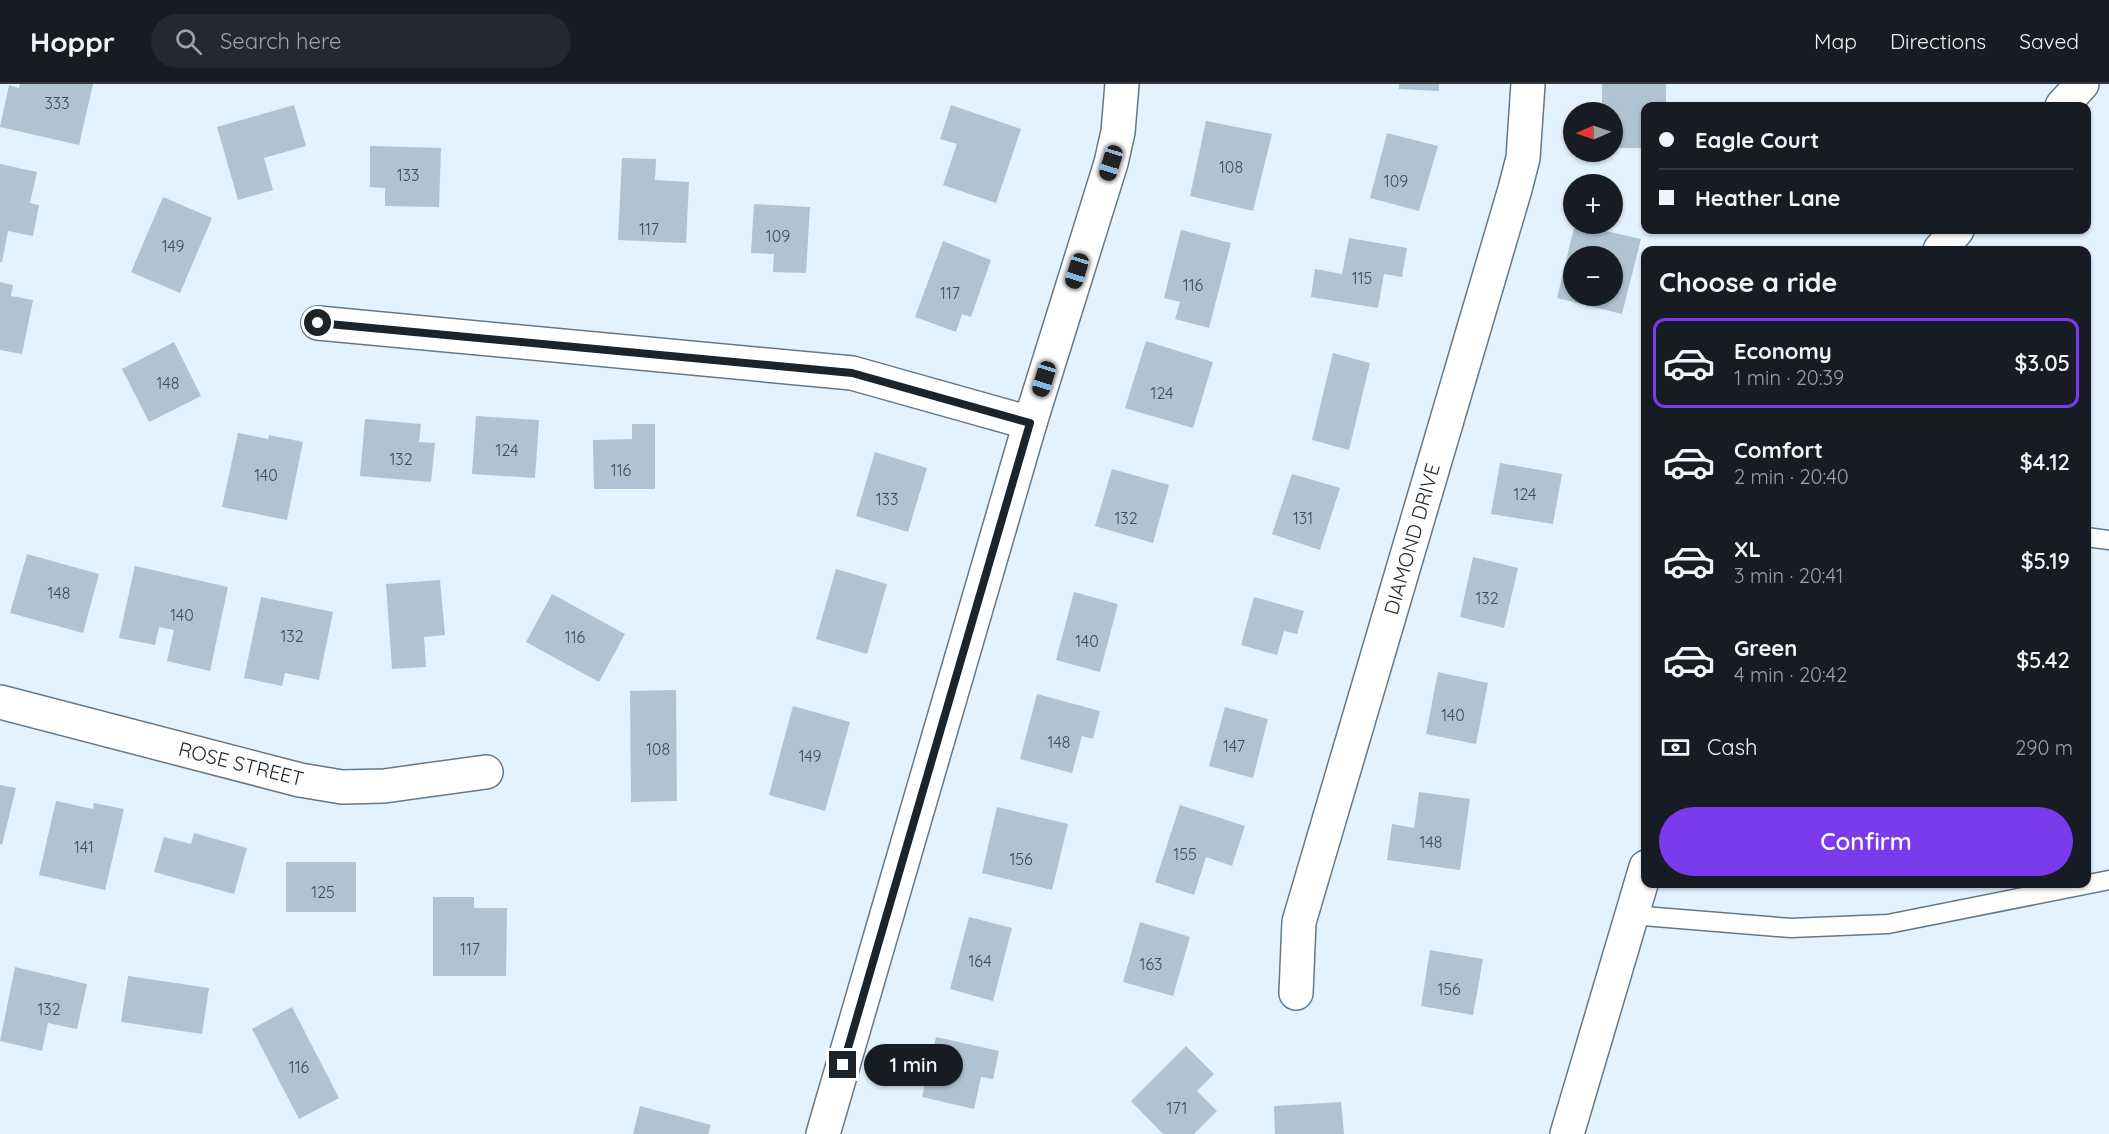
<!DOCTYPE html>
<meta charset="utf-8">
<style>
body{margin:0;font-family:Quicksand,sans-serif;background:#242831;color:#f1f3f6;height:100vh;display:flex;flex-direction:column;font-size:22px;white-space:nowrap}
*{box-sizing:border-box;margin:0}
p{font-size:20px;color:#9ea1a6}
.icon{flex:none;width:33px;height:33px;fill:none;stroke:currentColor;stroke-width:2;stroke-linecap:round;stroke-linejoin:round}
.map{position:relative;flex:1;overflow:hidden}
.details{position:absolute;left:1641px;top:162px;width:450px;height:642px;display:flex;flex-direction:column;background:#171b24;border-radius:12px;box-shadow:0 2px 4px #0004}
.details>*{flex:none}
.top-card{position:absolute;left:1641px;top:18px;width:450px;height:132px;border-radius:12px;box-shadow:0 2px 4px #0004;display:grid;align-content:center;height:132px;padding:0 18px;background:#171b24}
.needle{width:39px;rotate:268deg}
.fabs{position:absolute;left:1563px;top:18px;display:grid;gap:12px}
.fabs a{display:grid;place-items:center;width:60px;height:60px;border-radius:50%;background:#171b24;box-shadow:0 2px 4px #0004;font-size:30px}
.end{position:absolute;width:27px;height:27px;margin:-14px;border:8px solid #1c2329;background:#fff;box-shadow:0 0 0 3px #fff}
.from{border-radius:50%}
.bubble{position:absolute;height:42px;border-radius:21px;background:#171b24;box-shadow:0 2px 4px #0004;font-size:20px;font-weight:600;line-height:42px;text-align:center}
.car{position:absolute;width:18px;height:36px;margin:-18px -9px;border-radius:8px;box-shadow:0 0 4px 2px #0007;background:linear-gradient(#222 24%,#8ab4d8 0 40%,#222 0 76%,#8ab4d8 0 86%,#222 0)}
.top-card b{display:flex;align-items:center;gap:21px;height:57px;font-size:22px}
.top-card b+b{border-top:2px solid #363941}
.top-card i{width:15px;height:15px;background:#f1f3f6}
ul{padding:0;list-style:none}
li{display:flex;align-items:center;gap:18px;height:90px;margin:0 12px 9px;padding:0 6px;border:3px solid transparent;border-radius:12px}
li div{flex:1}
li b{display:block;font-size:22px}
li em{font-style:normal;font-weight:600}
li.active{border-color:#7c3aed}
li>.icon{width:54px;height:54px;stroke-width:1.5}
h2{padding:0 18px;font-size:27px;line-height:72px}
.pay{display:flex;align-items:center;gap:15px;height:66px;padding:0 18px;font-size:22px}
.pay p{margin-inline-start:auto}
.action{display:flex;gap:12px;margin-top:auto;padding:12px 18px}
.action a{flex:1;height:69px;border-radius:36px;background:#7c3aed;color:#fff;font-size:24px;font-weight:600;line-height:69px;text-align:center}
header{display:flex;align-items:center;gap:36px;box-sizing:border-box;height:84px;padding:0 30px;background:#171b24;border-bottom:2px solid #363941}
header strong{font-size:28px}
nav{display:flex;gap:33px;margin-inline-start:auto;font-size:21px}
.search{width:420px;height:54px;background:#242831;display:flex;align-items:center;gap:15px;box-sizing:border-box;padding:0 21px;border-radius:33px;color:#9ea1a6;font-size:22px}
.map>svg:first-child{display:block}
.building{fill:#b0c3d2;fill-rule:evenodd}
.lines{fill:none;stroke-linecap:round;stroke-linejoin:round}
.lane-casing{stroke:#667885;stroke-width:21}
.street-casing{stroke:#667885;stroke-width:36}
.secondary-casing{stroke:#667885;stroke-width:36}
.lane{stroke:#fff;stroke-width:18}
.street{stroke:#fff;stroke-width:33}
.secondary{stroke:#fff;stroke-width:33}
.route{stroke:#1c2329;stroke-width:8}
.labels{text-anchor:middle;stroke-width:4.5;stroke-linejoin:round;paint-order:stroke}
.number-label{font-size:16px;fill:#414b53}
.street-label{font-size:20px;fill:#1c2329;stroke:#fdfdfd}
</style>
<header>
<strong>Hoppr</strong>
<div class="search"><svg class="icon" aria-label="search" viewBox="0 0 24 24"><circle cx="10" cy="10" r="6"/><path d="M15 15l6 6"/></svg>Search here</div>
<nav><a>Map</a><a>Directions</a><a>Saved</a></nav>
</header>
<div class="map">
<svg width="2109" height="1050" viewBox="0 0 2109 1050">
<rect width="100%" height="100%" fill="#e2f2ff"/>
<g class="building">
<path d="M20,0H93L79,61L0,43L9,1L19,4Z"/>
<path d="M1399,0H1439V7L1399,5Z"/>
<path d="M1602,0H1666V22H1646V64H1612V28H1602Z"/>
<path d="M294,21L306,62L264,74L273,106L238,116L217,43Z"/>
<path d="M951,21L1021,45L996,119L943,101L957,60L940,55Z"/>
<path d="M1206,37L1272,50L1253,127L1190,112Z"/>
<path d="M1387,49L1438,62L1419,127L1370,114Z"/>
<path d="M370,62L441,64L439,123L385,122V104L370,103Z"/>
<path d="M622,74L656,75L655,96L689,98L686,159L618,156Z"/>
<path d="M0,80L37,88L30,119L39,121L33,152L8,147L2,178H0Z"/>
<path d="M163,113L212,134L180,209L131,188Z"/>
<path d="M754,120L810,123L806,189L773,188L774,170L751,169Z"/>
<path d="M1575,140L1641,155L1622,230L1557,214ZM1574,172H1612V212H1574Z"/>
<path d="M1181,146L1231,159L1209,244L1175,235L1180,218L1164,214Z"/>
<path d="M1349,154L1407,164L1402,193L1384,190L1378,224L1311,213L1315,185L1342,190Z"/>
<path d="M943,157L991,176L971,233L962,230L956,248L915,233Z"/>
<path d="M0,198L13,201L11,212L33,216L22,270L0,266Z"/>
<path d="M1146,257L1213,278L1193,344L1125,324Z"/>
<path d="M174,258L201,312L149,338L122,285Z"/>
<path d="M1333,269L1370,279L1349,366L1312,356Z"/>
<path d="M476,332L539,336L535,394L472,390Z"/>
<path d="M365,335L421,340L419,358L435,359L431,398L360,392Z"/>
<path d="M632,340H655V405H594L593,356L632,355Z"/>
<path d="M238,349L268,355L269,351L303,358L287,436L222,423Z"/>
<path d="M875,368L927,384L908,448L856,432Z"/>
<path d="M1500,379L1562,390L1553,440L1491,430Z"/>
<path d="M1112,385L1169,401L1153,459L1095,442Z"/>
<path d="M1292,390L1340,404L1320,466L1272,450Z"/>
<path d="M27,470L99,490L83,549L10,529Z"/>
<path d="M1473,473L1518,484L1504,544L1460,533Z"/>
<path d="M135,482L228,503L210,587L167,577L174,546L159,543L155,561L119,554Z"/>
<path d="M836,485L887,500L867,570L816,555Z"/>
<path d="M440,496L445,551L424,553L426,583L392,585L386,500Z"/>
<path d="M1074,508L1118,520L1100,588L1056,576Z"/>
<path d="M552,510L625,550L599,598L526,558Z"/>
<path d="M261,513L333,528L319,596L285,589L282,602L244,594Z"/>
<path d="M1254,513L1304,527L1297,550L1284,547L1277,571L1241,561Z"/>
<path d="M1438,588L1488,599L1476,660L1426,650Z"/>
<path d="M676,606L677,717L631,718L630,607Z"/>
<path d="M1037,610L1100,627L1093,655L1082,652L1072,689L1020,675Z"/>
<path d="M793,622L850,638L825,727L769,711Z"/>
<path d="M1225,623L1268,635L1253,694L1209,682Z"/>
<path d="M0,701L16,704L2,761L0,760Z"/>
<path d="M1419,708L1470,715L1460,786L1387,776L1392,740L1414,744Z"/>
<path d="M56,717L93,725L94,719L124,725L105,806L39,791Z"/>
<path d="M1180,721L1245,742L1232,782L1206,773L1194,811L1155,798Z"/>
<path d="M997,723L1068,740L1052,806L982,789Z"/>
<path d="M194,749L247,764L234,810L154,788L164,753L191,760Z"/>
<rect x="286" y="778" width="70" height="50"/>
<path d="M433,813H474V824H507L506,892H433Z"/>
<path d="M969,833L1012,844L993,917L950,905Z"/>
<path d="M1140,838L1190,853L1173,912L1123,898Z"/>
<path d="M1430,866L1483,875L1473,931L1421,922Z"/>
<path d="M15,883L87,900L77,945L48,939L42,967L0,957Z"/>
<path d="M128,892L209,904L202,950L121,938Z"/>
<path d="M292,923L339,1014L299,1035L252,945Z"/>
<path d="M936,953L999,967L993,995L981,993L974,1025L922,1013Z"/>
<path d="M1186,962L1214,990L1197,1007L1217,1027L1194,1050H1163L1131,1017Z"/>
<path d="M1341,1018L1344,1050H1275L1274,1022Z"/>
<path d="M640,1022L711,1041L708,1050H633Z"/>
</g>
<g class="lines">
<defs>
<g id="lane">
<path d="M2086,453L2109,456"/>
<path d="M1631,831L1791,844L1888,840L2109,796"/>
</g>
<g id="street">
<path d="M318,239L852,289L1030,339"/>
<path d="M0,618L300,696L342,703L384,702L486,688"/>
<path d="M1296,909L1299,838L1515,105L1523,74L1528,0"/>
<path d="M823,1050L1030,339L1111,79L1118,48L1122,0"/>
</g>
<g id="secondary">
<path d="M2062,22L2082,0"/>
<path d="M1940,166L1957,146"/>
<path d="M1567,1050L1646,783"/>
</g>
</defs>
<use href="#lane" class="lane-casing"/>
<use href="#street" class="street-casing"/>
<use href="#secondary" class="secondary-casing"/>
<use href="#lane" class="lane"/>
<use href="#street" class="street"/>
<use href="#secondary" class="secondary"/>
</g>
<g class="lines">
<path class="route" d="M318,239L852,289L1030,339L843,981"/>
</g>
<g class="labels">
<g class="number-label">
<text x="57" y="25">333</text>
<text x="1231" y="89">108</text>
<text x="408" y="97">133</text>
<text x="1396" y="103">109</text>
<text x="649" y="151">117</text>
<text x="778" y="158">109</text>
<text x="173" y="168">149</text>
<text x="1362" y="200">115</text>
<text x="1193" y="207">116</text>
<text x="950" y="215">117</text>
<text x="168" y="305">148</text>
<text x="1162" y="315">124</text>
<text x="507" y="372">124</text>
<text x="401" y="381">132</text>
<text x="621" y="392">116</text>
<text x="266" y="397">140</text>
<text x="1525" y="416">124</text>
<text x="887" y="421">133</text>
<text x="1126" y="440">132</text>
<text x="1303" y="440">131</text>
<text x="59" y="515">148</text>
<text x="1487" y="520">132</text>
<text x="182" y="537">140</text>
<text x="292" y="558">132</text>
<text x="575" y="559">116</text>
<text x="1087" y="563">140</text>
<text x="1453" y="637">140</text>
<text x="1059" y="664">148</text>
<text x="1234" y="668">147</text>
<text x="658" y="671">108</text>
<text x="810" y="678">149</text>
<text x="1431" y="764">148</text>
<text x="84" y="769">141</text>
<text x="1185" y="776">155</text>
<text x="1021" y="781">156</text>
<text x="323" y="814">125</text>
<text x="470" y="871">117</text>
<text x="980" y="883">164</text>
<text x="1151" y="886">163</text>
<text x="1449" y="911">156</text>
<text x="49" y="931">132</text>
<text x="299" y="989">116</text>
<text x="1177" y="1030">171</text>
</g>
<g class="street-label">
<text transform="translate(1412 455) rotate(-74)" y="7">DIAMOND DRIVE</text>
<text transform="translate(241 680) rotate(14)" y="7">ROSE STREET</text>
</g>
</g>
</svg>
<div class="fabs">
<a><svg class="needle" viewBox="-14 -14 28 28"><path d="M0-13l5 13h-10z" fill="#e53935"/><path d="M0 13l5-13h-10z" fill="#9ea1a6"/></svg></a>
<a>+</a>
<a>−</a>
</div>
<i class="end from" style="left:318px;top:239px"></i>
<i class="end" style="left:843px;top:981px"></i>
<div class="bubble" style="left:864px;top:960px;width:99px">1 min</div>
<i class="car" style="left:1111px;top:79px;rotate:197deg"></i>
<i class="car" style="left:1077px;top:187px;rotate:197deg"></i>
<i class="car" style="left:1044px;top:295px;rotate:197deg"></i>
<div class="top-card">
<b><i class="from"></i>Eagle Court</b>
<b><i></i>Heather Lane</b>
</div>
<section class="details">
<h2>Choose a ride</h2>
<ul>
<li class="active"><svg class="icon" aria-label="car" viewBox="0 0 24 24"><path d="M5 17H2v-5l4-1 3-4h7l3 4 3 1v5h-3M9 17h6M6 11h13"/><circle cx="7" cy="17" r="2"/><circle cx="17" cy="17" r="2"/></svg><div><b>Economy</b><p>1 min · 20:39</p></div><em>$3.05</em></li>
<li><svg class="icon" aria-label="car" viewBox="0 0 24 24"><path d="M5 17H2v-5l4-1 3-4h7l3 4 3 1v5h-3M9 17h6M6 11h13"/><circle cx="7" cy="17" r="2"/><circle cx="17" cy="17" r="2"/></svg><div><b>Comfort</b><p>2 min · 20:40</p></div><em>$4.12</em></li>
<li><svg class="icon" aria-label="car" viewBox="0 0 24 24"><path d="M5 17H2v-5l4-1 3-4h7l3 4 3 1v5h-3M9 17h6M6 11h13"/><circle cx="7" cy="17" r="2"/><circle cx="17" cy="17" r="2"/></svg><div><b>XL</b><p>3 min · 20:41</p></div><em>$5.19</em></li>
<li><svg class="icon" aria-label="car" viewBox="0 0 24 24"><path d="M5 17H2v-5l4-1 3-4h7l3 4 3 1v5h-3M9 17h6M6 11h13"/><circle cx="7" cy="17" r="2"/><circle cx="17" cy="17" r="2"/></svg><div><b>Green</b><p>4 min · 20:42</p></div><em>$5.42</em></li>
</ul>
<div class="pay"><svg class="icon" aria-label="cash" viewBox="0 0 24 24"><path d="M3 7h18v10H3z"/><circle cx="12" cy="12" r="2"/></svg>Cash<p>290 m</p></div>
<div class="action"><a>Confirm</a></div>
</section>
</div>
